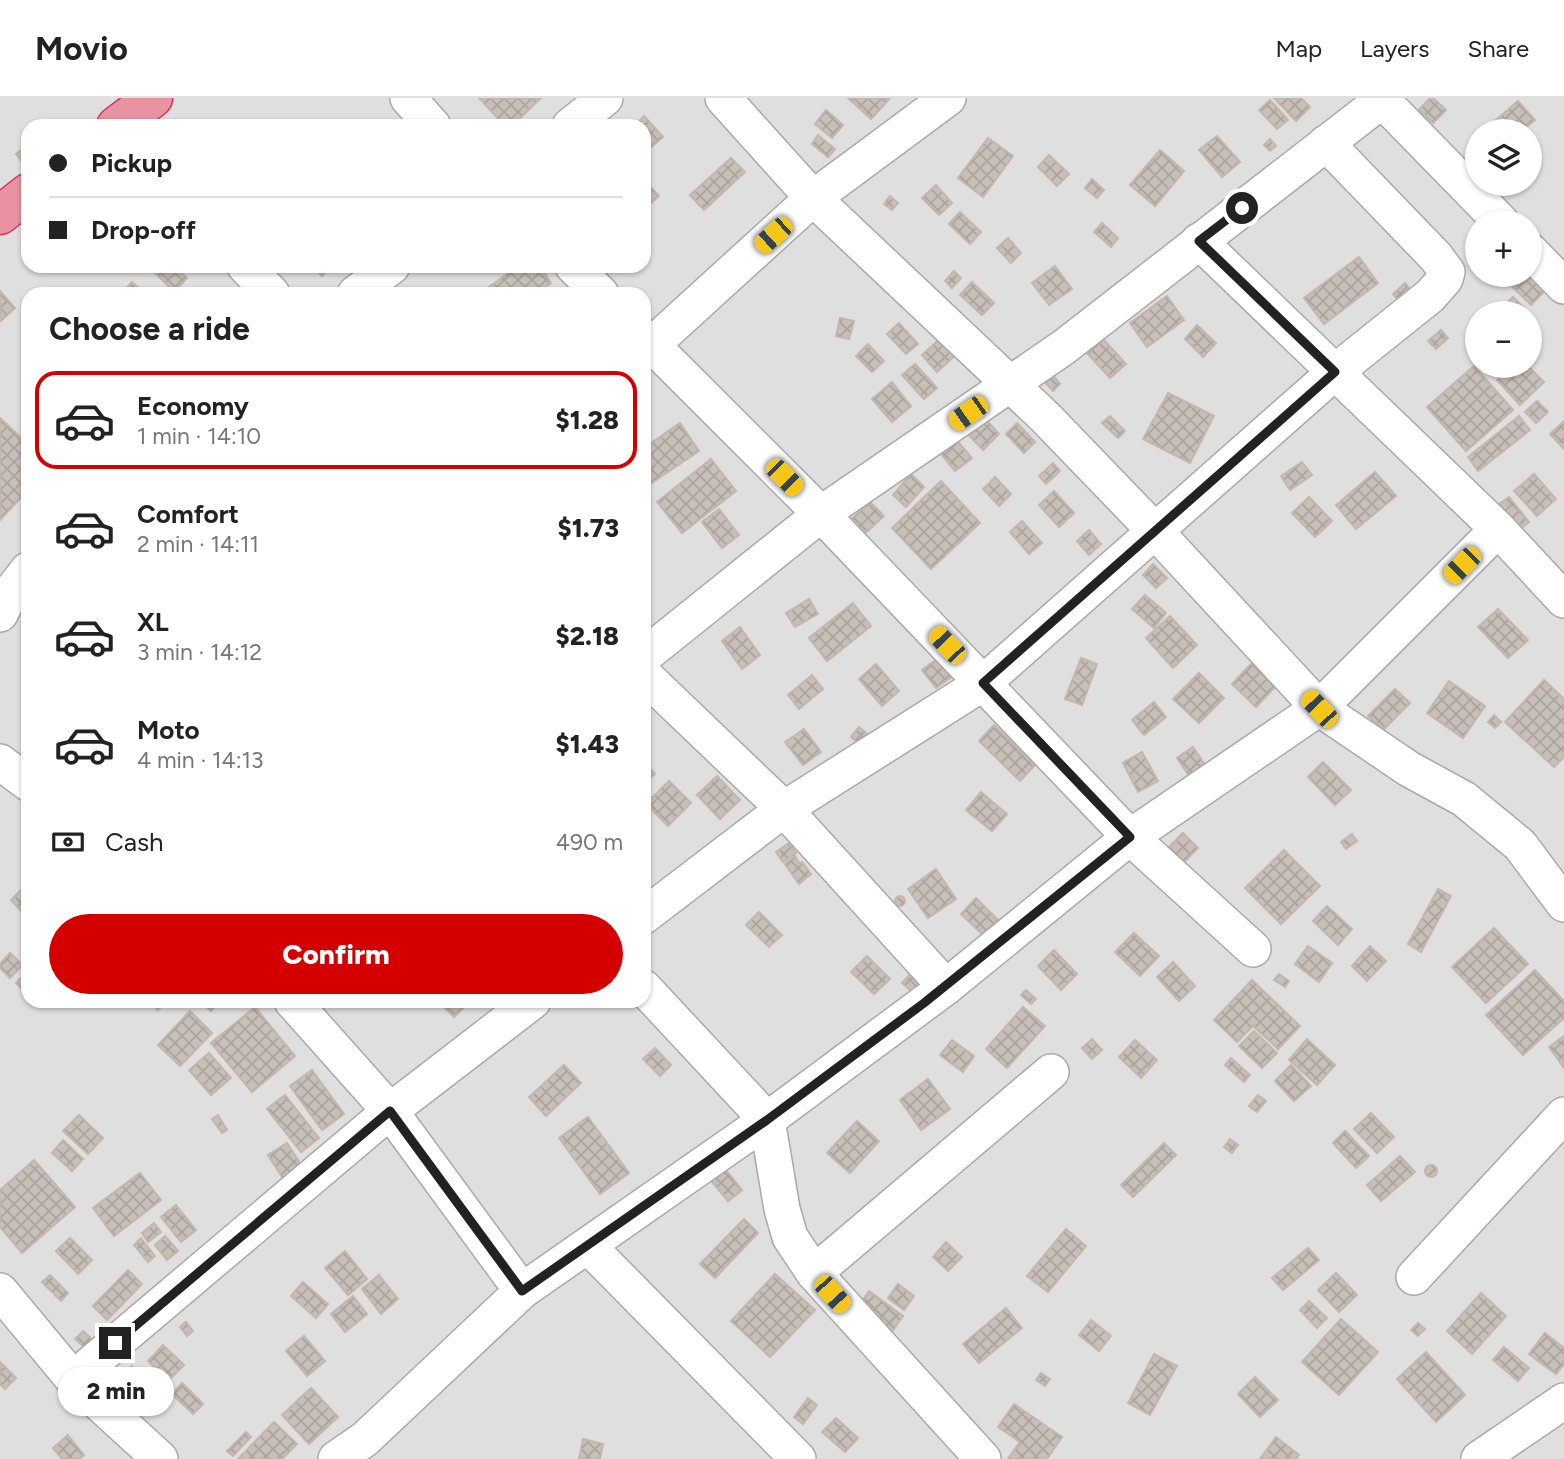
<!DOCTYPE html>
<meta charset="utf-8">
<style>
body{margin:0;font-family:Figtree,sans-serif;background:#f2f2f2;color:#222;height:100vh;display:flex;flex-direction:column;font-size:26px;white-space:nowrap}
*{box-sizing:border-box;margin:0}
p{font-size:23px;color:#767676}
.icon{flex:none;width:38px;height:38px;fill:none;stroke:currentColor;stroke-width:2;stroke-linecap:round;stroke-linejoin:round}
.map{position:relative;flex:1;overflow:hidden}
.details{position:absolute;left:21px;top:189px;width:630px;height:721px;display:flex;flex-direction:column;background:#fff;border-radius:21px;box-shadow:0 2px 5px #0004}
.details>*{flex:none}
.guide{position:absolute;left:21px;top:21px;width:630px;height:154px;border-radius:21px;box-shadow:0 2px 5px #0004;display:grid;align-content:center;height:154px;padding:0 28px;background:#fff}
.controls{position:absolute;left:1465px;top:21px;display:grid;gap:14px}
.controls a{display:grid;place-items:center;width:77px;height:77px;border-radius:50%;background:#fff;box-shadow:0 2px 5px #0004;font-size:35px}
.end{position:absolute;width:32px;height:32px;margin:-16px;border:9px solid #222;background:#fff;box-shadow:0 0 0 4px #fff}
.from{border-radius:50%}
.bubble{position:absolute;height:49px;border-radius:24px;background:#fff;box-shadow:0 2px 5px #0004;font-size:23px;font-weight:800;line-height:49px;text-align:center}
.car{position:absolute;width:21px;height:42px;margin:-21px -10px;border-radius:9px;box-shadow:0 0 5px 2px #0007;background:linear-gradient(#f5c518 24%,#345 0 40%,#f5c518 0 76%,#345 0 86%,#f5c518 0)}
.guide b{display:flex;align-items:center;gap:24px;height:66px;font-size:26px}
.guide b+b{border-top:2px solid #e0e0e0}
.guide i{width:18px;height:18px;background:#222}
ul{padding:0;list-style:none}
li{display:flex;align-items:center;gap:21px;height:98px;margin:0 14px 10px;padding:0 14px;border:4px solid transparent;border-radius:21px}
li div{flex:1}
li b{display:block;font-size:26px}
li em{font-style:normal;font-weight:800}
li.selected{border-color:#d40000}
li>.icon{width:63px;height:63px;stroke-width:1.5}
h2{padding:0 28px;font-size:32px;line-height:84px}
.pay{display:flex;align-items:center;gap:18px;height:77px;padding:0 28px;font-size:26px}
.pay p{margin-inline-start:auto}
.action{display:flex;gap:14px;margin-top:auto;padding:14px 28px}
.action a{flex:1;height:80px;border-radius:42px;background:#d40000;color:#fff;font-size:28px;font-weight:800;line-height:80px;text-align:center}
header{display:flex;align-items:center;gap:42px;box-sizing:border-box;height:98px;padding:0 35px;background:#fff;border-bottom:2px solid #e0e0e0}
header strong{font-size:33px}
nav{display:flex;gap:38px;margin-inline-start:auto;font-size:24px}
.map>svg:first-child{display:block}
.residential{fill:#e0dfdf;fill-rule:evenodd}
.building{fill:url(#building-cross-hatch);stroke:#c4b6ab;stroke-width:2}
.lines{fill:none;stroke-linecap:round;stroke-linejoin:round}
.minor-casing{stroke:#a9a9a9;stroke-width:38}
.highway-casing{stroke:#dc2a67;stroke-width:41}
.minor{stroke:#fff;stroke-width:35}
.highway{stroke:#e892a2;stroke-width:38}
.route{stroke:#222;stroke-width:9}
</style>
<header>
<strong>Movio</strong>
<nav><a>Map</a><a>Layers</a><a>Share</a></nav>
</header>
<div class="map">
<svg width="1564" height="1361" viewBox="0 0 1564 1361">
<defs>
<pattern id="building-cross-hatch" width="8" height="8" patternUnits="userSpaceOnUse" patternTransform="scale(1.75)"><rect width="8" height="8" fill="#c7bfb8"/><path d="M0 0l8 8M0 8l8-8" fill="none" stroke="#aba49e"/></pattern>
</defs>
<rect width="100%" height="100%" fill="#f2efe9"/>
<path class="residential" d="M0,0H1564V1361H0ZM28,28H644V168H28ZM1477,33H1530V86H1477ZM1477,124H1530V177H1477ZM28,196H644V903H28ZM1477,215H1530V268H1477Z"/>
<g class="building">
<path d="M479,0H541L512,28H505Z"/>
<path d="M848,0H890L871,21Z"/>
<path d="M1274,0H1301L1310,9L1296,23Z"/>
<path d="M1430,0H1433L1446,12L1433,25L1419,12Z"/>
<path d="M1270,2L1288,22L1277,31L1259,12Z"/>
<path d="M1518,3L1535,22L1521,33H1497L1491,26Z"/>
<path d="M826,12L843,27L832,40L815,26Z"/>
<path d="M644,18L663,39L648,52L644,47V28H634Z"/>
<path d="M818,37L835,51L828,59L812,46Z"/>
<path d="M1217,38L1240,64L1222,79L1199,52Z"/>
<path d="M988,40L1013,58L983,99L958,80Z"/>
<path d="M1270,41L1276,48L1270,53L1264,47Z"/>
<path d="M28,47V71L16,56Z"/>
<path d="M1160,52L1184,73L1155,108L1130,87Z"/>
<path d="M1049,57L1069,76L1057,88L1038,69Z"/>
<path d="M731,60L745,74L704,112L690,97Z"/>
<path d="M1092,81L1104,92L1097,100L1085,90Z"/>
<path d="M644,82L659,98L644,111Z"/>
<path d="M936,87L952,105L939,117L922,100Z"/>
<path d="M890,98L898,105L892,112L884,106Z"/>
<path d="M960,114L981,134L970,146L949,126Z"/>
<path d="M1102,125L1118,140L1111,149L1094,134Z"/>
<path d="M1008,140L1021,155L1011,165L997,150Z"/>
<path d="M1359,159L1378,185L1324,226L1304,200Z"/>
<path d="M158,168H175L187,180L174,194L153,173Z"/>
<path d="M312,168H331L322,178Z"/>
<path d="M519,168H540L551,185L535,196L480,195Z"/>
<path d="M1055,168L1072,191L1049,207L1032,185Z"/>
<path d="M954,173L961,180L952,190L945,183Z"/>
<path d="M1514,177H1530L1549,189L1531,207L1507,184Z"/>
<path d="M132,184L146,196H121Z"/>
<path d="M972,184L994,205L982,217L960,197Z"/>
<path d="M1405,185L1414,196L1402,207L1393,196Z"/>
<path d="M0,193L15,210L0,224Z"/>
<path d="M1167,198L1184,222L1147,249L1130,225Z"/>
<path d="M1513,199L1529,215H1507L1501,210Z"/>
<path d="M840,220L854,223L849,241L836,238Z"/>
<path d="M899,225L918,246L906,256L887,236Z"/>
<path d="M1197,227L1216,245L1203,259L1185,241Z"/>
<path d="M1441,232L1448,240L1436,251L1428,243Z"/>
<path d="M945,236L960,253L937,274L922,257Z"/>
<path d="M1103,241L1126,266L1110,280L1087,255Z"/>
<path d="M868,246L884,263L872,274L856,258Z"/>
<path d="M915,266L937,290L924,301L902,277Z"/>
<path d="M1474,268L1513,312L1466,353L1427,309Z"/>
<path d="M1511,268H1528L1544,284L1520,307L1497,282Z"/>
<path d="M1053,277L1060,286L1053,293L1045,284Z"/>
<path d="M892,284L911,308L892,324L872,301Z"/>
<path d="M1168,295L1214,318L1190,365L1143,341Z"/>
<path d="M1537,303L1548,314L1536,325L1525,314Z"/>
<path d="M981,316L999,336L983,352L964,332Z"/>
<path d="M1110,318L1125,333L1118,340L1102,325Z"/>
<path d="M1519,318L1530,332L1478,373L1468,359Z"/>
<path d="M0,320L28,346V392L0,422Z"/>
<path d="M1563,324L1564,325V351L1550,336Z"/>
<path d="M680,325L699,353L647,388L644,383V350Z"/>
<path d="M1017,325L1035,344L1024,355L1006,336Z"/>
<path d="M953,338L972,360L955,373L937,351Z"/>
<path d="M711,361L736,393L682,435L657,404Z"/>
<path d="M1302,364L1312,377L1290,392L1281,378Z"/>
<path d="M1053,365L1060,373L1046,386L1039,378Z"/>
<path d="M1375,374L1396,398L1356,431L1336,407Z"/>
<path d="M911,376L924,389L906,409L893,397Z"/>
<path d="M1534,376L1556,401L1537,418L1514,393Z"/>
<path d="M995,379L1011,396L999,408L983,391Z"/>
<path d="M941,383L980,425L931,471L892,430Z"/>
<path d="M1054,393L1074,415L1059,429L1039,407Z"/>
<path d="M1309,399L1332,423L1315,439L1292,415Z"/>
<path d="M1509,399L1529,424L1519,432L1499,406Z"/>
<path d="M870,404L884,418L860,440L847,425Z"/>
<path d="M719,411L739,437L722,450L702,424Z"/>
<path d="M1022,423L1042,445L1029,456L1010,434Z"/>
<path d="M1089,432L1101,446L1089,457L1077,443Z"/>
<path d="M1153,466L1167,480L1156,490L1143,477Z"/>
<path d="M1145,497L1166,515L1154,530L1132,511Z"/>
<path d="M809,501L818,516L795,529L786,515Z"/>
<path d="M853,505L871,528L827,563L809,540Z"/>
<path d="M1498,511L1528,542L1508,560L1478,529Z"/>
<path d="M1170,518L1197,547L1173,570L1146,540Z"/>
<path d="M740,529L760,557L742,571L722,543Z"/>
<path d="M940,559L953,578L936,590L922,572Z"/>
<path d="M1081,560L1097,566L1082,607L1065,601Z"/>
<path d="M1252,565L1276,588L1256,609L1232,586Z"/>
<path d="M876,566L899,593L882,608L859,581Z"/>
<path d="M1199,575L1224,600L1199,625L1173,601Z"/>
<path d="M812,577L823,591L799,611L788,597Z"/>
<path d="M1544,582L1564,601V659L1554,669L1505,624Z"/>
<path d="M1449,583L1485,608L1463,640L1427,615Z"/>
<path d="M1395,591L1410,605L1383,632L1368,618Z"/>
<path d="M1154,604L1166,619L1144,637L1132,622Z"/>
<path d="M1494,617L1501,624L1495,630L1488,624Z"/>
<path d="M994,627L1035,667L1020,683L979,643Z"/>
<path d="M859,629L869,637L860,647L851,639Z"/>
<path d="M804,631L821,654L803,667L785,644Z"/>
<path d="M1193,649L1208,671L1192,682L1177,660Z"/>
<path d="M1142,654L1158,683L1138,694L1123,665Z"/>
<path d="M644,664L655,676L644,685Z"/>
<path d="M1323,664L1351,692L1335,707L1308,679Z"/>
<path d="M717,678L740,702L720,721L697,697Z"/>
<path d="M669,683L691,705L668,728L646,706Z"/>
<path d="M981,694L1007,716L992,733L966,712Z"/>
<path d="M1183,735L1198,750L1175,773L1160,758Z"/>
<path d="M1352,736L1357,743L1346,751L1341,744Z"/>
<path d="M789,745L796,755L783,764L776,754Z"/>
<path d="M1284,752L1320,788L1281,826L1245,790Z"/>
<path d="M795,758L800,766L802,764L811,776L799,786L785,766Z"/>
<path d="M936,771L956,801L928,820L908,791Z"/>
<path d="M28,785V814L25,817L11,802Z"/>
<path d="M1438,791L1451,798L1421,854L1408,846Z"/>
<circle cx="900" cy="803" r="5"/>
<path d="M976,800L998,822L983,837L961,816Z"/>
<path d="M1327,808L1352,831L1338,847L1313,823Z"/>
<path d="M759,814L782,837L769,849L746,827Z"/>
<path d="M1494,830L1528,866L1486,905L1452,869Z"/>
<path d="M1134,835L1159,858L1140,878L1115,854Z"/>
<path d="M1308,848L1332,865L1319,884L1295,866Z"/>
<path d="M1370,848L1386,863L1367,883L1352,868Z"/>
<path d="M1054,852L1077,876L1061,892L1038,868Z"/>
<path d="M10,855L23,867L10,880L0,870V866Z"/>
<path d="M867,858L890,881L874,896L851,874Z"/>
<path d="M1173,864L1195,888L1179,903L1157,879Z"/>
<path d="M1535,872L1564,903V920L1523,957L1486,917Z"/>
<path d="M913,873L926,885L916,897L902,885Z"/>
<path d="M27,874L28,875V897L16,885Z"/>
<path d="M1279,876L1289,883L1285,889L1274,882Z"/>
<path d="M1252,882L1300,928L1278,951L1253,928L1237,944L1214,922Z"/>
<path d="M1026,892L1036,901L1031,906L1021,897Z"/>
<path d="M149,903H167L158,912Z"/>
<path d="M200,903H220L211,913Z"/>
<path d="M438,903H471L454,919Z"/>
<path d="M255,909L295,958L252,994L211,945Z"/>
<path d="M1023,909L1045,928L1007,970L986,951Z"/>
<path d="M190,913L212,935L180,968L158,947Z"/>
<path d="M1254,933L1277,955L1262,970L1239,948Z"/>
<path d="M1564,938V970L1549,949Z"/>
<path d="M1092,941L1102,952L1092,961L1082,950Z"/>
<path d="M1307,941L1335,967L1317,987L1289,962Z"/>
<path d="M952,942L974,958L963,974L940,957Z"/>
<path d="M1135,942L1157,962L1141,980L1119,959Z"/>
<path d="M655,950L671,967L660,978L643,961Z"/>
<path d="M209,955L231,980L211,997L189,972Z"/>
<path d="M1231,960L1250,977L1244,984L1225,967Z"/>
<path d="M564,967L581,985L546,1018L529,999Z"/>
<path d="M1291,967L1311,988L1294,1003L1275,983Z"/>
<path d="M312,972L344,1016L322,1032L290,988Z"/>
<path d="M928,981L950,1011L921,1032L900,1002Z"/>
<path d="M285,997L319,1040L301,1054L267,1011Z"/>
<path d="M1258,997L1266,1003L1257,1014L1249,1008Z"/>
<path d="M1371,1015L1394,1039L1377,1055L1354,1031Z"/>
<path d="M79,1017L103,1040L88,1056L63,1033Z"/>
<path d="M218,1017L227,1032L222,1035L212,1021Z"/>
<path d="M588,1019L629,1075L600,1096L559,1040Z"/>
<path d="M857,1023L879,1043L850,1075L827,1055Z"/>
<path d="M1345,1033L1369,1058L1356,1070L1333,1045Z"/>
<path d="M1230,1041L1238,1047L1232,1055L1224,1049Z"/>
<path d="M63,1042L83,1061L72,1073L52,1055Z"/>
<path d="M287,1045L303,1070L284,1082L268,1057Z"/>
<path d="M1164,1045L1176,1057L1133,1099L1121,1087Z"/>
<path d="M1400,1058L1415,1074L1381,1103L1367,1087Z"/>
<path d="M34,1062L75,1109L22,1155L0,1129V1092Z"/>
<path d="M722,1067L742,1092L728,1103L708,1079Z"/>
<circle cx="1431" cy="1073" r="6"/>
<path d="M140,1075L161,1102L114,1138L93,1110Z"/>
<path d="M176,1107L196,1132L181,1144L161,1119Z"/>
<path d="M744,1121L758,1135L715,1180L700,1166Z"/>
<path d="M154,1125L161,1134L148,1144L142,1135Z"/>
<path d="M1066,1131L1086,1148L1048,1194L1027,1178Z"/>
<path d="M165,1138L178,1153L167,1162L155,1147Z"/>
<path d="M70,1140L92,1162L78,1176L56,1153Z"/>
<path d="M141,1140L155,1158L148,1164L134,1147Z"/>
<path d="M946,1144L962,1159L948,1173L933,1159Z"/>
<path d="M1308,1150L1319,1162L1283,1192L1272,1180Z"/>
<path d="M345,1153L367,1181L348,1197L325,1170Z"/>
<path d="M128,1172L142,1186L107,1222L93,1208Z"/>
<path d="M1336,1175L1357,1197L1339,1214L1318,1192Z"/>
<path d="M775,1176L815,1212L770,1259L731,1223Z"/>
<path d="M50,1177L68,1195L61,1203L42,1184Z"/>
<path d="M379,1177L398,1201L381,1216L362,1191Z"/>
<path d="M303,1184L328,1206L316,1220L291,1198Z"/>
<path d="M898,1186L914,1198L904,1212L888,1200Z"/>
<path d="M869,1193L903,1218L889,1238L855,1213Z"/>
<path d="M1481,1195L1506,1218L1472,1256L1447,1233Z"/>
<path d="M353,1198L367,1216L345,1234L331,1216Z"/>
<path d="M1309,1203L1327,1220L1317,1230L1300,1212Z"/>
<path d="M1006,1210L1022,1230L979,1265L963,1246Z"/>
<path d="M1341,1221L1378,1254L1339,1297L1302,1264Z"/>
<path d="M1091,1222L1111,1238L1099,1253L1079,1237Z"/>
<path d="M186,1224L193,1233L187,1238L180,1229Z"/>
<path d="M1418,1225L1425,1231L1418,1238L1411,1232Z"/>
<path d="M83,1233L92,1241L84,1249L75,1241Z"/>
<path d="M1545,1235L1564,1250V1266L1556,1276L1529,1256Z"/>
<path d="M304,1238L325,1263L307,1278L286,1253Z"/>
<path d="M163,1247L184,1267L168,1283L148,1263Z"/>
<path d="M1504,1249L1529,1270L1518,1283L1493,1262Z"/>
<path d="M1426,1254L1465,1297L1436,1324L1397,1281Z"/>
<path d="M1154,1256L1177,1268L1150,1317L1128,1305Z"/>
<path d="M0,1264L16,1280L5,1291L0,1286Z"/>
<path d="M132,1268L140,1280L125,1290L117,1278Z"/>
<path d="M1041,1275L1050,1281L1045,1288L1036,1282Z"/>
<path d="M1255,1279L1278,1302L1260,1319L1238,1296Z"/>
<path d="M182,1285L203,1306L193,1316L172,1296Z"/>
<path d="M311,1290L338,1319L309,1346L282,1317Z"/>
<path d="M808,1300L817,1307L803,1326L794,1319Z"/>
<path d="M1014,1306L1062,1339L1047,1361H1008L1020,1344L998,1329Z"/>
<path d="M836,1320L858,1340L845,1354L822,1334Z"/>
<path d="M274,1324L297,1346L282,1361H238Z"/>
<path d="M246,1334L251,1339L233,1358L227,1353Z"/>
<path d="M68,1337L84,1357L79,1361H62L53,1350Z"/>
<path d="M1276,1339L1299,1357L1296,1361H1260Z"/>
<path d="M583,1341L603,1346L600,1361H579Z"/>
</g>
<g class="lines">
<defs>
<g id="minor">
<path d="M408,0L433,28"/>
<path d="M723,0L813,100L1045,319L1155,433L1319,610L1409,671L1464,701L1520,747L1564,806"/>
<path d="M1380,0L1501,124"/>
<path d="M570,28L605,0"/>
<path d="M1530,153L1564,188"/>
<path d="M245,168L272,196"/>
<path d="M573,168L601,196"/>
<path d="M355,196L392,168"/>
<path d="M644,239L821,416L1130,739L1253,851"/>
<path d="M644,254L813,100L948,0"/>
<path d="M1498,431L1564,502"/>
<path d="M0,516L11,494L28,472"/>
<path d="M644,558L821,416L1064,249L1385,0"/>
<path d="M644,577L784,711L946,889"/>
<path d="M0,664L28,685"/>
<path d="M644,818L784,711L983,585L1335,274L1430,198L1445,181L1447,174L1436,159L1326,45"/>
<path d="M644,890L767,1022L782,1111L790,1139L814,1175L983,1361"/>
<path d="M292,903L390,1013L522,1193"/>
<path d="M588,1148L798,1361"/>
<path d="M814,1175L1051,974"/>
<path d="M1414,1179L1564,1017"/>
<path d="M0,1193L73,1281L160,1361"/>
<path d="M73,1281L390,1013L533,903"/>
<path d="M336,1361L365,1341L522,1193L767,1022L946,889L1130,739L1319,610L1498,431L1199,143"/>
<path d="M1479,1361L1564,1303"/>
</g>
<g id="highway">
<path d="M116,28L153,0"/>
<path d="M0,117L28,95"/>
</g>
</defs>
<use href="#minor" class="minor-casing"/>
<use href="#highway" class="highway-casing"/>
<use href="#minor" class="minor"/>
<use href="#highway" class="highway"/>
</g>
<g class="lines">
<path class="route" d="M115,1245L390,1013L522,1193L767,1022L924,905L1130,739L983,585L1335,274L1199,143L1242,110"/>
</g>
</svg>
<div class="controls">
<a><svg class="icon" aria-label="layers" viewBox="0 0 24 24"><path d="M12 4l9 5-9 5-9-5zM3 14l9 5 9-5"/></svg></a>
<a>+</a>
<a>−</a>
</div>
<i class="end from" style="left:1242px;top:110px"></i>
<i class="end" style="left:115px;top:1245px"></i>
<div class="bubble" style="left:58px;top:1269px;width:116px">2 min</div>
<i class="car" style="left:773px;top:137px;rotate:228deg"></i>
<i class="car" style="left:968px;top:315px;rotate:235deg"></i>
<i class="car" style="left:784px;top:379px;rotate:135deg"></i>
<i class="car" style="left:1462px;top:467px;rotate:225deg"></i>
<i class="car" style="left:947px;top:547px;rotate:316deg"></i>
<i class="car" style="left:1319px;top:611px;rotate:317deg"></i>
<i class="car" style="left:832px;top:1196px;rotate:138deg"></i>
<div class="guide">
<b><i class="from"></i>Pickup</b>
<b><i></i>Drop-off</b>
</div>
<section class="details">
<h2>Choose a ride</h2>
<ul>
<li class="selected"><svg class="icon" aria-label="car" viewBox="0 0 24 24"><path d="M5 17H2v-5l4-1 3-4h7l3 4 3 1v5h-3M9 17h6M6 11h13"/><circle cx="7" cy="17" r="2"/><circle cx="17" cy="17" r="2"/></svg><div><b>Economy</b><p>1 min · 14:10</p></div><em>$1.28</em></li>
<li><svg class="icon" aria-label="car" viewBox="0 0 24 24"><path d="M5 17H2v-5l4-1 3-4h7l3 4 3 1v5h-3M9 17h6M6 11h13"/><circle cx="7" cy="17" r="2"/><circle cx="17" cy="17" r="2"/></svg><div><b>Comfort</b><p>2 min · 14:11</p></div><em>$1.73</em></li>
<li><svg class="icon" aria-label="car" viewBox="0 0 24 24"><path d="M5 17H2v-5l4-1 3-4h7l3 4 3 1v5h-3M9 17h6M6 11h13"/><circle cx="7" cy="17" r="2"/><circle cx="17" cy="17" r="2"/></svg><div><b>XL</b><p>3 min · 14:12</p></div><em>$2.18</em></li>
<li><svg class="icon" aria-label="car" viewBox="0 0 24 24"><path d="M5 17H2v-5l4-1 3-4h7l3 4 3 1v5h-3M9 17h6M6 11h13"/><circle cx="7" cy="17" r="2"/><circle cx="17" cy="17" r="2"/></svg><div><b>Moto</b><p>4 min · 14:13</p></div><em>$1.43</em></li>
</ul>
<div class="pay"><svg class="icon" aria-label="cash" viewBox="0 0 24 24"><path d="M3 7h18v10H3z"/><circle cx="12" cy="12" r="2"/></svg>Cash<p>490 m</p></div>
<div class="action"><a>Confirm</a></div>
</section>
</div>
